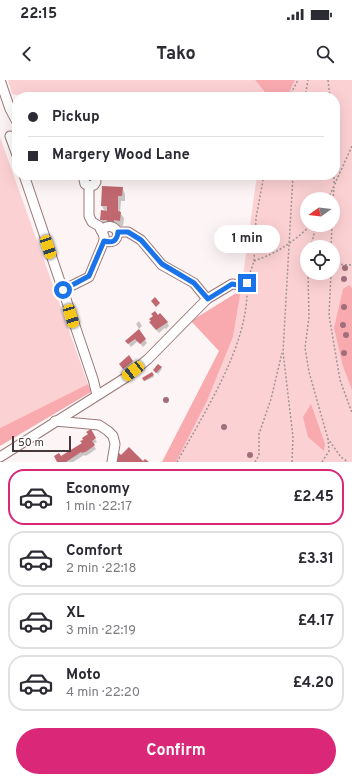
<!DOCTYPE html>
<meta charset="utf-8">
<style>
body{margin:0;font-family:Overpass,sans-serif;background:#f7f7f7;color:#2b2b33;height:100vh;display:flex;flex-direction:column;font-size:15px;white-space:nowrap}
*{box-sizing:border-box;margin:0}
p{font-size:13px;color:#7c7c81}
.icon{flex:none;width:22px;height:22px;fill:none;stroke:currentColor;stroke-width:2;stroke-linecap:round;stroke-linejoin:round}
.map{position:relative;height:382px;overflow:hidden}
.drawer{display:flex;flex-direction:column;background:#fff;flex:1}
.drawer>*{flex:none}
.hud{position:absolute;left:12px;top:12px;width:328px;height:88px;border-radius:16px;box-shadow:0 4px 16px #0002;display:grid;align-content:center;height:88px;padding:0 16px;background:#fff}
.needle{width:26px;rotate:256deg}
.buttons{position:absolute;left:300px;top:112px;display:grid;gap:8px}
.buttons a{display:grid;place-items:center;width:40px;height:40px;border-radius:50%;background:#fff;box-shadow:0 4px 16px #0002;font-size:20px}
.scale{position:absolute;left:12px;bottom:10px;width:59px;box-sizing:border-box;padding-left:4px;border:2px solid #473839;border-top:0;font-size:11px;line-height:14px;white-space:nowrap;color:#473839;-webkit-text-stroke:3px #fff;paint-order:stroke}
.end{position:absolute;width:18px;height:18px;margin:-9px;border:5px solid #1a73e8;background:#fff;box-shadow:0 0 0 2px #fff}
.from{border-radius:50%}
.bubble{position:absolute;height:28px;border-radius:14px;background:#fff;box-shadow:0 4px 16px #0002;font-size:13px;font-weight:700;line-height:28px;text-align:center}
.car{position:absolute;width:12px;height:24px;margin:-12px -6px;border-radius:5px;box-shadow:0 0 3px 1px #0007;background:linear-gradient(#f5c518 24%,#345 0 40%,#f5c518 0 76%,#345 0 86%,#f5c518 0)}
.hud b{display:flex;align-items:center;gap:14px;height:38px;font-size:15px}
.hud b+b{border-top:1px solid #e1e1e2}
.hud i{width:10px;height:10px;background:#2b2b33}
ul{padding:7px 0 0;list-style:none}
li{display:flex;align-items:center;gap:12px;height:56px;margin:0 8px 6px;padding:0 8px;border:2px solid #e1e1e2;border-radius:16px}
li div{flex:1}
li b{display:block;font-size:15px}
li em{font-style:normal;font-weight:700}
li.selected{border-color:#db2777}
li>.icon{width:36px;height:36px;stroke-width:1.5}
.primary-button{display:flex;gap:8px;margin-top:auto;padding:8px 16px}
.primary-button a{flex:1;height:46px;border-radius:24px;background:#db2777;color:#fff;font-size:16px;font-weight:700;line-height:46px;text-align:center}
.status{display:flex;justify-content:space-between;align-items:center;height:28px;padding:0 20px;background:#fff;direction:ltr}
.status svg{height:11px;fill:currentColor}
header{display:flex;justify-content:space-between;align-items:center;height:52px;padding:0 16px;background:#fff;font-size:18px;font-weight:700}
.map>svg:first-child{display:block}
.green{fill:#fcd1d3;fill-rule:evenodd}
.forest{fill:#f8aaaf}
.shadow{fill:#0003}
.building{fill:#c1676f}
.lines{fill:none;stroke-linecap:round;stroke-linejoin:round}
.minor-casing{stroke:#9b787a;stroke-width:11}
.path{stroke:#a19595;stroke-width:1.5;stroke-dasharray:2 2;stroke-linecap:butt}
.minor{stroke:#fff;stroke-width:9}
.tree{fill:#a16e7b}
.route{stroke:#1a73e8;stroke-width:5}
</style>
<div class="status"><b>22:15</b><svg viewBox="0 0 49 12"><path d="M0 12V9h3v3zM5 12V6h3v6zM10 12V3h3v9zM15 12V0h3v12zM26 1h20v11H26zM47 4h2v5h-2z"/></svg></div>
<header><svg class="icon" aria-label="back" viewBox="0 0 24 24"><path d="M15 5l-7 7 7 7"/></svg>Tako<svg class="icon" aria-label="search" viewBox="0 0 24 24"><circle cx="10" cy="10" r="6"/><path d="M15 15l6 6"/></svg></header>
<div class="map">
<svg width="352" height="382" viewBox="0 0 352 382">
<rect width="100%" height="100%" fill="#fdf5f5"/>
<g class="green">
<path d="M8,0H255L269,17H166V15L95,14V17H27L12,14Z"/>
<path d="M295,0H352V382H176L207,321L233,257L241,210L257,95H335V17H287ZM307,119H333V145H307ZM307,167H333V193H307Z"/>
<path d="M0,57L88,304L0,348Z"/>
</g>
<g class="forest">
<path d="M255,0H295L287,17H269Z"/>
<path d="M349,205L352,208V310L343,286L334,248L343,209Z"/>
<path d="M241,210L233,257L207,321L176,382H162L219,271L191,241Z"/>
<path d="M88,304L91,312L0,366V348Z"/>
<path d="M311,324L325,364L324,371L308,357L303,337Z"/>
</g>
<g class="shadow">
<path d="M122,108L125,114V121H121L120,133L124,138L123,146L104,145L101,139L105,132L102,126Z"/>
<path d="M139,241L142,246L139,249L136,244Z"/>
<path d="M167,242L169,246L166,249L165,248L159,253L153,246Z"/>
<path d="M139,250L147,263L143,267L138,261L131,267L126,261Z"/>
<path d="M132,281L134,285L126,292L122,288Z"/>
<path d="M161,288L162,289L158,294L155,292Z"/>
<path d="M152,293L154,297L145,301L143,298Z"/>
<path d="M90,351L97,362L93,364L96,369L89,374L85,376L84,375L73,382H58L60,377L83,364Z"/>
</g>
<g class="building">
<path d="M102,106L123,107L122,116H118V131L121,132L120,141L114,140V143L107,142V140H100L101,130L107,131V126H101Z"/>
<path d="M155,217L160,223L156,227L151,221Z"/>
<path d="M155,231L158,235L160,233L168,242L156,250L149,242L151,241L149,239L153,236L151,234Z"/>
<path d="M139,249L146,259L140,264L135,259L128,264L125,261Z"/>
<path d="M129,275L133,281L123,289L119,284Z"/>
<path d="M158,284L162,287L156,293L153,290Z"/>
<path d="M152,292L154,295L144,301L142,298Z"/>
<path d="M91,349L96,358L92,361L95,365L87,371L82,373L81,372L66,382H57L54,376L59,373L61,376L82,363L80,361L83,360L82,358L88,354L86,352Z"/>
<path d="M129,367L143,381L145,379L149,382H117L114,378L119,373L121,375Z"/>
</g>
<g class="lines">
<defs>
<g id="minor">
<path d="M0,0L10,29L17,42"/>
<path d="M10,56L17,75"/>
<path d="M24,95L93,299L97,315"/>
<path d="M89,106L94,105L96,102L95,95"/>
<path d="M101,150C108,145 113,145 118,152H128L141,160L162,185L194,203L207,219"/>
<path d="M104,161C112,163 117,162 118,152"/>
<path d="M63,210L89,197L104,161V156L99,146L92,142L89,136V106L85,104L83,95"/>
<path d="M55,341L99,345L108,351L113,356L115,364L112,382"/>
<path d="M0,377L125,298L148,279L207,219L232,204L243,205L247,203"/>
</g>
</defs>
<use href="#minor" class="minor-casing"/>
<g class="path">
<path d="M328,0L330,17"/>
<path d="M289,17L298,0"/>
<path d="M305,17L308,0"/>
<path d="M335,71V82"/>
<path d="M334,103V95"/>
<path d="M328,119L352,66"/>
<path d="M333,120L334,107"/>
<path d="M311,167L316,145"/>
<path d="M331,167L332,145"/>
<path d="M254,181C279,172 292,163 311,145"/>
<path d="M333,184L352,185"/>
<path d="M308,193L309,237L305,268L309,292L328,359L341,377L348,382"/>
<path d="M331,193L329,235L340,300L352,333"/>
<path d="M249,196L254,181L256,138L264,95"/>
<path d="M177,382C204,333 246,269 247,213"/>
<path d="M255,382L259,375V354L271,319L282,273"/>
<path d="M292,382L293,357L283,272L293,95"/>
<path d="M322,382L329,371L328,359"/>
</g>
<use href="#minor" class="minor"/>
</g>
<g class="tree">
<circle cx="345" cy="188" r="3"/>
<circle cx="344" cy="199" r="3"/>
<circle cx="344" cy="227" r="3"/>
<circle cx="343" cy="245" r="3"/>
<circle cx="346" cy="255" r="3"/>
<circle cx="344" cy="273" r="3"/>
<circle cx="166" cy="320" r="3"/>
<circle cx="224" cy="347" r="3"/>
<circle cx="250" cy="375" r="3"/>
</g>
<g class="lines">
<path class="route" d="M63,210L89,196L104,161C112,163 117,162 118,152H128L141,160L162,184L194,203L208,219L232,204L243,206L247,203"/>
</g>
</svg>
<div class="buttons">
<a><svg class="needle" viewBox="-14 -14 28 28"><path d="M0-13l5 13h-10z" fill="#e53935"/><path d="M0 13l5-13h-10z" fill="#7c7c81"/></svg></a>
<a><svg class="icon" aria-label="locate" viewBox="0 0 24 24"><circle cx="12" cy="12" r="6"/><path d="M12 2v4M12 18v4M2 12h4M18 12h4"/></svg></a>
</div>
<div class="scale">50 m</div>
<i class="end from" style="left:63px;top:210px"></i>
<i class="end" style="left:247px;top:203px"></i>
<div class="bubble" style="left:214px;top:145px;width:66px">1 min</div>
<i class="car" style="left:48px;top:167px;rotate:162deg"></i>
<i class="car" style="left:71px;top:236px;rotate:163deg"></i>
<i class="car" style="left:133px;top:291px;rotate:232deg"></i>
<div class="hud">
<b><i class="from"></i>Pickup</b>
<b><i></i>Margery Wood Lane</b>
</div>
</div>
<section class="drawer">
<ul>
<li class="selected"><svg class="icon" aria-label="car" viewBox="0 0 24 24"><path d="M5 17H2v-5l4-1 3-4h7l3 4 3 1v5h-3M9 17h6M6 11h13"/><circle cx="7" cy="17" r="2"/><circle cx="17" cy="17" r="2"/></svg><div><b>Economy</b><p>1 min · 22:17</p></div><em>£2.45</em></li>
<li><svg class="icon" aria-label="car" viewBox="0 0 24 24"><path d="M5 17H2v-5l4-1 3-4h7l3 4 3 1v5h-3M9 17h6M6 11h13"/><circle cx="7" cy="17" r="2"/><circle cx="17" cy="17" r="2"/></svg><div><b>Comfort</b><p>2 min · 22:18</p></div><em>£3.31</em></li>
<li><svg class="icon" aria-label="car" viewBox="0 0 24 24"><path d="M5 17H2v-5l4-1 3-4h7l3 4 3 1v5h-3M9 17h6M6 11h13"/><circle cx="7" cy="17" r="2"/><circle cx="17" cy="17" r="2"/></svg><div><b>XL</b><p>3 min · 22:19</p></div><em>£4.17</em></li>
<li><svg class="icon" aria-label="car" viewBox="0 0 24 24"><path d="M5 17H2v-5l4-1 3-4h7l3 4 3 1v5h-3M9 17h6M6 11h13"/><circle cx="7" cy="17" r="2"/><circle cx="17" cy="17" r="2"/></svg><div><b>Moto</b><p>4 min · 22:20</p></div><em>£4.20</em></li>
</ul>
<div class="primary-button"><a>Confirm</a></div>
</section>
